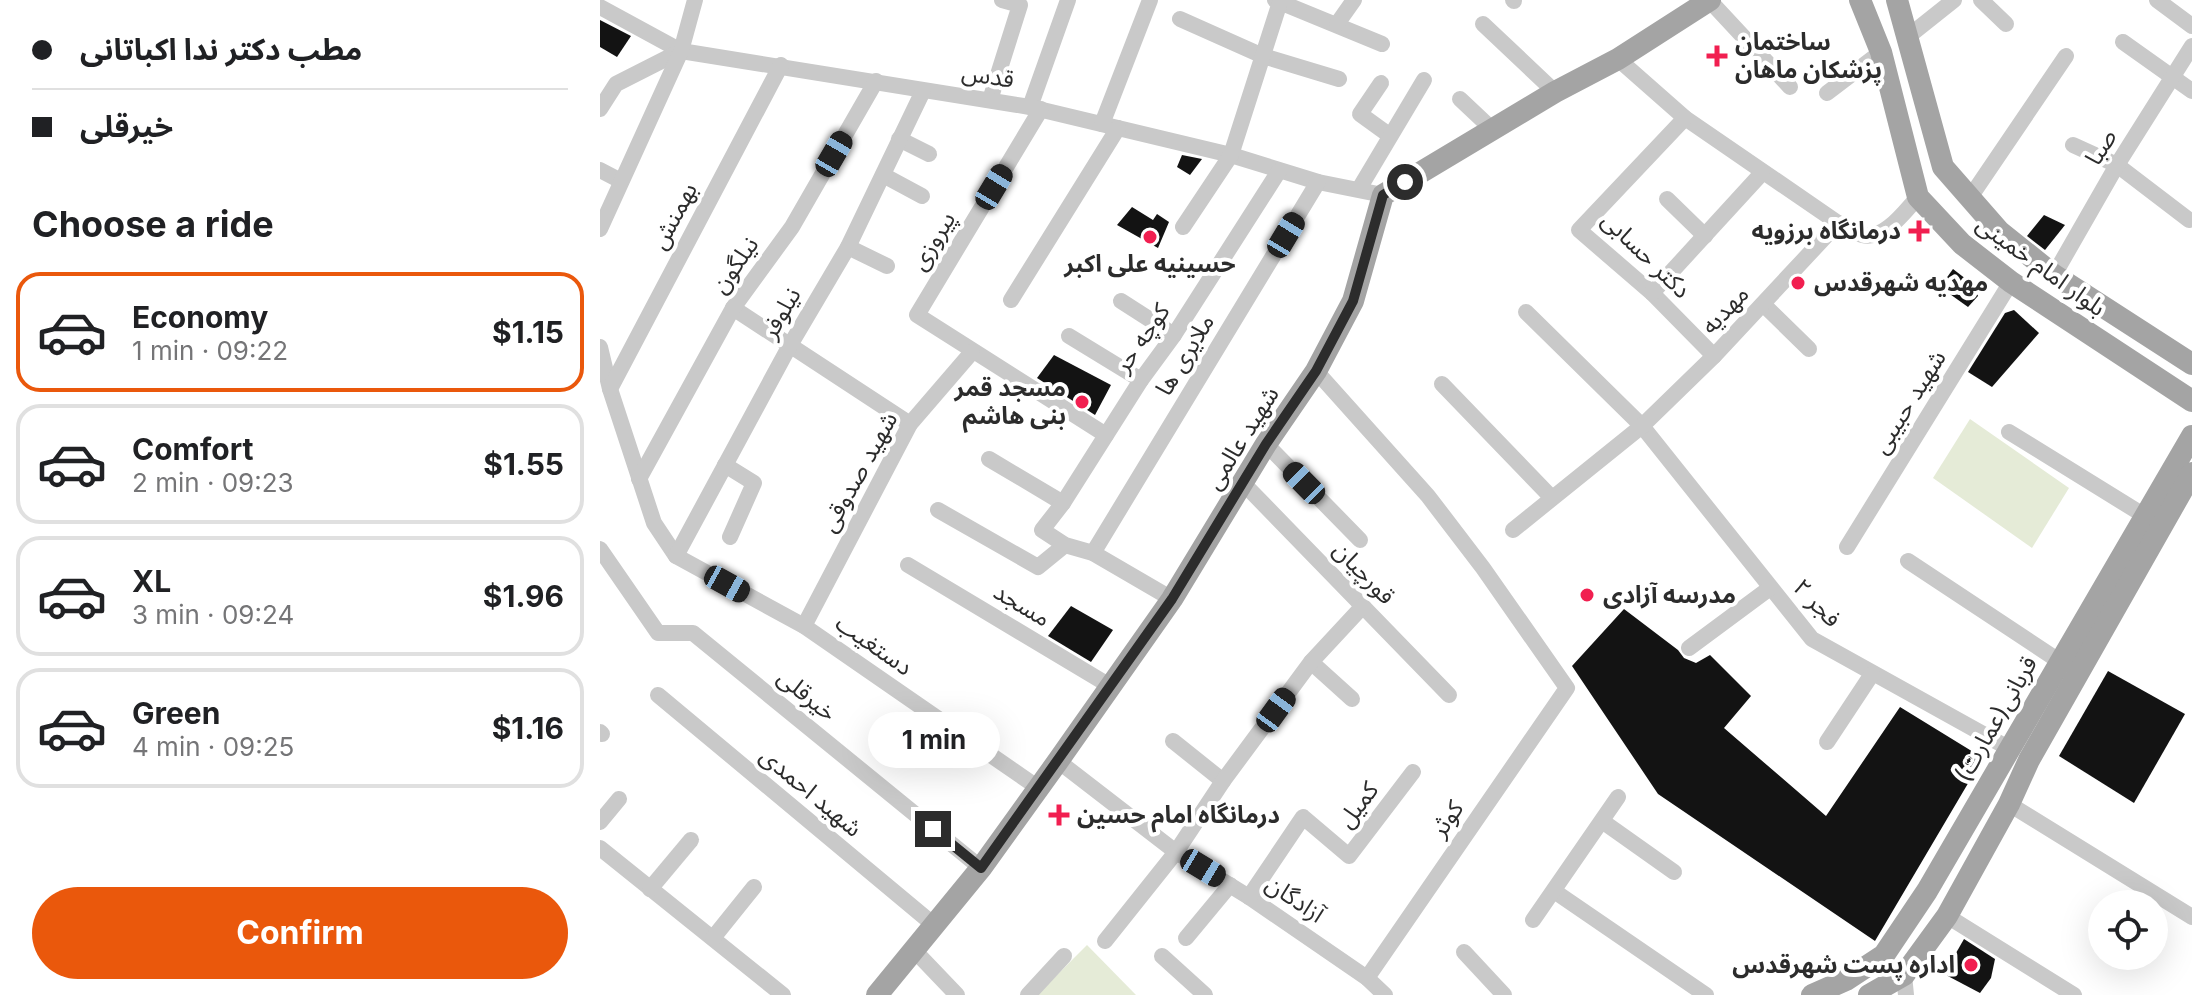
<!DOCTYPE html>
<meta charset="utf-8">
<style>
body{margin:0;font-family:Inter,"Noto Sans Arabic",sans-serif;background:#f6f6f6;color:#202124;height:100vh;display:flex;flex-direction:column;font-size:30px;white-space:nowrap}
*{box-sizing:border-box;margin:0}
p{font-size:26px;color:#757577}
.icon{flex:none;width:44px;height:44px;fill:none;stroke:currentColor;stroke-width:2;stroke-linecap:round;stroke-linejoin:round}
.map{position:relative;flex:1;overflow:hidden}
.sheet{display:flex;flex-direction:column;background:#fff;width:600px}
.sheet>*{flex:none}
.top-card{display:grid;align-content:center;height:176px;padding:0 32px;background:#fff}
.controls{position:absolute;left:1488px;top:890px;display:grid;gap:16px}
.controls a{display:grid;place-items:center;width:80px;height:80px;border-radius:50%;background:#fff;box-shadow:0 8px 32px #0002;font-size:40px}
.end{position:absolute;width:36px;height:36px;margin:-18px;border:10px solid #2c2c2c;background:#fff;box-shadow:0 0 0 4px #fff}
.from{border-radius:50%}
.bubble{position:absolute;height:56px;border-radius:28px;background:#fff;box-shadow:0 8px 32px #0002;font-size:26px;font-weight:700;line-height:56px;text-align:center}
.car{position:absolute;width:24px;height:48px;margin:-24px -12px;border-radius:10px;box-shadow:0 0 6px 2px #0007;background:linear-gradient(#222 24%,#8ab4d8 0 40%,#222 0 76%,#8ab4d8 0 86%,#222 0)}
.top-card b{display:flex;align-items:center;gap:28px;height:76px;font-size:30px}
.top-card b+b{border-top:2px solid #e0e0e0}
.top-card i{width:20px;height:20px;background:#202124}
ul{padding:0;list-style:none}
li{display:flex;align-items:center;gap:24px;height:120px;margin:0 16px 12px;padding:0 16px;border:4px solid #e0e0e0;border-radius:24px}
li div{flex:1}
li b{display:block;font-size:30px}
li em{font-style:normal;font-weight:700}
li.selected{border-color:#ea580c}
li>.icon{width:72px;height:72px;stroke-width:1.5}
h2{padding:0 32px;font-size:36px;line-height:96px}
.cta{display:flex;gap:16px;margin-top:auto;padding:16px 32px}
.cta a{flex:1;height:92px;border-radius:48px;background:#ea580c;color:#fff;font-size:32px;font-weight:700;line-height:92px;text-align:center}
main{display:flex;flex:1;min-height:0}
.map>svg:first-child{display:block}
.green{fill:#e5ebd7}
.building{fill:#131313}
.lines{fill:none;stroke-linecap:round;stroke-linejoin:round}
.minor{stroke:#c9c9c9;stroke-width:16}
.major{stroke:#a4a4a4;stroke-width:22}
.route{stroke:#2c2c2c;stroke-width:10}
.poi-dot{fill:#f11f50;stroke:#fff;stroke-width:3}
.labels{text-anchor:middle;stroke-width:8;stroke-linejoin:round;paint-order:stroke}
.poi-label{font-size:24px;font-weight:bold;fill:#2c2c2c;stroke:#fff;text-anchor:start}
.street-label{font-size:24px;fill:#2c2c2c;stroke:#fff}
</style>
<main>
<section class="sheet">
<div class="top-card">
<b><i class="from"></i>مطب دکتر ندا اکباتانی</b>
<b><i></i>خیرقلی</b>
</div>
<h2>Choose a ride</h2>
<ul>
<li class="selected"><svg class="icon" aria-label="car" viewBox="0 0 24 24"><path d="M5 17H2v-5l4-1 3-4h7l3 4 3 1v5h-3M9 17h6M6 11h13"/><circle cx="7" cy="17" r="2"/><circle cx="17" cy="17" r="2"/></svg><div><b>Economy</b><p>1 min · 09:22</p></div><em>$1.15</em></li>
<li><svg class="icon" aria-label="car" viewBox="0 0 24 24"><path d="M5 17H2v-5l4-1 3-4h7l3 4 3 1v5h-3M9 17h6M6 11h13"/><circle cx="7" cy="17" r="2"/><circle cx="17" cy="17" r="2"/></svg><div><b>Comfort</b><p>2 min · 09:23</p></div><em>$1.55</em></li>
<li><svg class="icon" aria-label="car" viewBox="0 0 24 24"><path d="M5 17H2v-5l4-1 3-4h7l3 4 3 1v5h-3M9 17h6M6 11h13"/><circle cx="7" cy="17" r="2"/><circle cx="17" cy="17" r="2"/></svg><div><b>XL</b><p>3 min · 09:24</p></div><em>$1.96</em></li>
<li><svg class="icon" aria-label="car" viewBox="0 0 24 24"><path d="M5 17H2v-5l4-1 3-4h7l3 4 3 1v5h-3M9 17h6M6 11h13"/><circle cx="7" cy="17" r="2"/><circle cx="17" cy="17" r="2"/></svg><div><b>Green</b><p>4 min · 09:25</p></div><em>$1.16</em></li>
</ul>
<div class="cta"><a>Confirm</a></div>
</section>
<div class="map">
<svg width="1592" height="995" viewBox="0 0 1592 995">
<rect width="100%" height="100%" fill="#fff"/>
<g class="green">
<path d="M1370,419L1469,488L1432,548L1333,478Z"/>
<path d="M487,945L536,995H437Z"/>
</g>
<g class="building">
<path d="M0,20L31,36L17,57L0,47Z"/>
<path d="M582,155L602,159L590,175L577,167Z"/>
<path d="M532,207L553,220L557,214L569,222L558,248L517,225Z"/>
<path d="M1444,215L1465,225L1445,250L1427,236Z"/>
<path d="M1353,269L1375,286L1378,296L1368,307L1340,287Z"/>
<path d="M1414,310L1439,333L1392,387L1368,372L1405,313Z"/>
<path d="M454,355L511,385L495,415L437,378Z"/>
<path d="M471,606L513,630L491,662L448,636Z"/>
<path d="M1024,609L1078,650L1084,658L1096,663L1110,655L1151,696L1124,728L1226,816L1300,707L1383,758L1275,941L1058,794L972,666Z"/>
<path d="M1508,671L1585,714L1534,803L1459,756Z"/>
<path d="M1364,939L1395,959L1391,978L1380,993L1344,974Z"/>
</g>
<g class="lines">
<g class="minor">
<path d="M675,0L782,44"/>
<path d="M913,0L914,1"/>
<path d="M1381,0L1406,24"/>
<path d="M1557,0L1592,26"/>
<path d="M1110,1L1190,87"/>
<path d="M0,7L81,51"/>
<path d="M580,19L663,56L739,79"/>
<path d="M737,24L754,0"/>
<path d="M883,24L955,92"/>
<path d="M1305,39L1354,0"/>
<path d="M1523,42L1592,91"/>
<path d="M1018,59L1085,118L1238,223C1246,227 1254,233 1262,235C1284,241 1305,211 1318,197"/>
<path d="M781,83L760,114L789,135"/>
<path d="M1227,93L1281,52"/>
<path d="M860,99L894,131"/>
<path d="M390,100L420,5L402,0"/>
<path d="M430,107L468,0"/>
<path d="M0,109L16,84L81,51L430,107L631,155L718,182L783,195"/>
<path d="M441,109L317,315L506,435"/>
<path d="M1085,118L979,230L1052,293L1114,356"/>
<path d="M502,124L550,0"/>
<path d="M299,139L329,154"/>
<path d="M1473,145L1517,165L1589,220"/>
<path d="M0,170L21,181"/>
<path d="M283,175L322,196"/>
<path d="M759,189L824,80"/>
<path d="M1067,199L1105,236"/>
<path d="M1369,199L1466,56"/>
<path d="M583,227L631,155L680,2"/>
<path d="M0,229L81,51L95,0"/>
<path d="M248,247L287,266"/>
<path d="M1454,275L1517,165L1592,46"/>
<path d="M1052,293L1162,173"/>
<path d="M411,300L518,128"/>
<path d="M521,301L574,335"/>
<path d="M1164,305L1209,349"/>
<path d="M133,308L310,424"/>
<path d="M926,312L1042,426L1212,639L1410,749"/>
<path d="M469,336L541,380"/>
<path d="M0,347L10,389L54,523L76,556L204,626L437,787"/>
<path d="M716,371L828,496L883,568L967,688L767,978"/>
<path d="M842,384L952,498"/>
<path d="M10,389L181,65"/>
<path d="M1409,432L1545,516"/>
<path d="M666,444L760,540"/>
<path d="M389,459L463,503"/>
<path d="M125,465L154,483L130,537"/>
<path d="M39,479L133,308L192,227L276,81"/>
<path d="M644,484L849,695"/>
<path d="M338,510L438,567L465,545"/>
<path d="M913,530L1042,426L1114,356L1238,223"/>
<path d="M1247,547L1411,282"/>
<path d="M0,549L58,633H93L381,868"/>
<path d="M493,553L718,182"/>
<path d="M76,556L189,347L248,247L323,91"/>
<path d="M1308,561L1459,661"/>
<path d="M308,565L510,686"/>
<path d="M572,599L493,553L465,545L442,530L463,503L541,380L574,335L679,171"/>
<path d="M204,626L310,424L372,352"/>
<path d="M1089,648L1170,588"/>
<path d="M711,662L752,699"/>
<path d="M58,695L334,925"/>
<path d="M0,732L2,734"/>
<path d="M573,741L623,781"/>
<path d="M1227,742L1272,674"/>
<path d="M458,761L576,852L649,897L767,978L785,995"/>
<path d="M1409,804L1592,917"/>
<path d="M1002,821L1074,872"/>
<path d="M0,822L19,799"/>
<path d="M0,848L183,995"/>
<path d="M50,889L91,840"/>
<path d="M954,891L1106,995"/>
<path d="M649,897L703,817L749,856L813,772"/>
<path d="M1347,916L1474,995"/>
<path d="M933,920L1018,797"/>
<path d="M113,938L154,887"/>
<path d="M586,938L630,885"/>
<path d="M505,941L576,852L623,781L711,662L763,606"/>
<path d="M313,949L357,995"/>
<path d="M864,952L904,995"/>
<path d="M562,956L605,995"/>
<path d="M1304,975L1306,995"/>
<path d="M428,995L464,956"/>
</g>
<g class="major">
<path d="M1260,0L1281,52L1318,197L1362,244L1411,282L1592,401"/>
<path d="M1297,0L1343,167L1399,231L1454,275L1592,364"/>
<path d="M277,995L381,868L458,761L572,599L666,444L716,371L753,301L783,195L955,92L1018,59L1110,0"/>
<path d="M1212,995L1246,980L1284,955L1327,891L1592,436"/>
<path d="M1269,995L1304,975L1347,916L1409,804L1429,760L1592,473"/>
</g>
</g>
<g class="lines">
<path class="route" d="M333,829L381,868L572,599L666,444L716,371L753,301L783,195L805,182"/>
</g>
<g class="poi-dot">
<path d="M1113 44h8v8h8v8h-8v8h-8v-8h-8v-8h8z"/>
<path d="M1315 219h8v8h8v8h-8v8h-8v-8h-8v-8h8z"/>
<circle cx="550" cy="237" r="8"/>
<circle cx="1198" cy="283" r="8"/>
<circle cx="482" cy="402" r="8"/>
<circle cx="987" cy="595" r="8"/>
<path d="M455 803h8v8h8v8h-8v8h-8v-8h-8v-8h8z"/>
<circle cx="1371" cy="965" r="8"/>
</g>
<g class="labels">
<g class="poi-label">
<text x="1135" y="50">ساختمان<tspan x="1135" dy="28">پزشکان ماهان</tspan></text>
<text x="1301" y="239" text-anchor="end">درمانگاه برزویه</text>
<text x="550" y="272" text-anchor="middle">حسینیه علی اکبر</text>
<text x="1214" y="291">مهدیه شهرقدس</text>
<text x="466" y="396" text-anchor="end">مسجد قمر<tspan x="466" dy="28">بنی هاشم</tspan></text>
<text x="1003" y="603">مدرسه آزادی</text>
<text x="477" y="823">درمانگاه امام حسین</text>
<text x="1355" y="973" text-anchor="end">اداره پست شهرقدس</text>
</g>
<g class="street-label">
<text transform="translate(388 76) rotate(9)" y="8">قدس</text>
<text transform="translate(1501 147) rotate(-59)" y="8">صبا</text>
<text transform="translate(74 216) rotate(-62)" y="8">بهمنش</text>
<text transform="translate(333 241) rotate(-59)" y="8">پیروزی</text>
<text transform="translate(1046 255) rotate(44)" y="8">دکتر حسابی</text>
<text transform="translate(135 265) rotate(-55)" y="8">نیلگون</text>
<text transform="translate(1441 266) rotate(36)" y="8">بلوار امام خمینی</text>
<text transform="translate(1125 310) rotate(-46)" y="8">مهدیه</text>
<text transform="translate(181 313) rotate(-60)" y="8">نیلوفر</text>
<text transform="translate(542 338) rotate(-55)" y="8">کوچه حر</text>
<text transform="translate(585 355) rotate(-59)" y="8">ملایری ها</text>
<text transform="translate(1309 402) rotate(-58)" y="8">شهید حبیبی</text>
<text transform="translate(642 438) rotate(-58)" y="8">شهید عالمی</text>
<text transform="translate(259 472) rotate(-61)" y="8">شهید صدوقی</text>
<text transform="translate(764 573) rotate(46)" y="8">قورچیان</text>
<text transform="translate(1217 603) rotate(46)" y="8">فجر ۲</text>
<text transform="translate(422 605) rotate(31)" y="8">مسجد</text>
<text transform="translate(274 645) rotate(35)" y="8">دستغیب</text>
<text transform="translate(207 695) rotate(39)" y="8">خیرقلی</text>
<text transform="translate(1396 719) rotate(-60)" y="8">(عمارت)قربانی</text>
<text transform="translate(211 792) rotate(40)" y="8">شهید احمدی</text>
<text transform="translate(758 805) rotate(-53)" y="8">کمیل</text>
<text transform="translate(847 819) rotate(-55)" y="8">کوثر</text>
<text transform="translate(695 899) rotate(34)" y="8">آزادگان</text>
</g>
</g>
</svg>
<div class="controls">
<a><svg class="icon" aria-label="locate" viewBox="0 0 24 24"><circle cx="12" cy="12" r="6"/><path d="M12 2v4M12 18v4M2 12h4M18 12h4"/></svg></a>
</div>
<i class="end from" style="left:805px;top:182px"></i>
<i class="end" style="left:333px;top:829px"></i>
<div class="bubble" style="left:268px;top:712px;width:132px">1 min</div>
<i class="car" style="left:234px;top:154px;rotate:30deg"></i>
<i class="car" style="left:394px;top:187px;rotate:31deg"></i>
<i class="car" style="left:686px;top:235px;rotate:31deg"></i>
<i class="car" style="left:704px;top:483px;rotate:315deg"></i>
<i class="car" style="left:127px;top:584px;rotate:119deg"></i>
<i class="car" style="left:676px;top:710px;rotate:36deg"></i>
<i class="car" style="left:603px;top:868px;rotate:121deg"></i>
</div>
</main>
